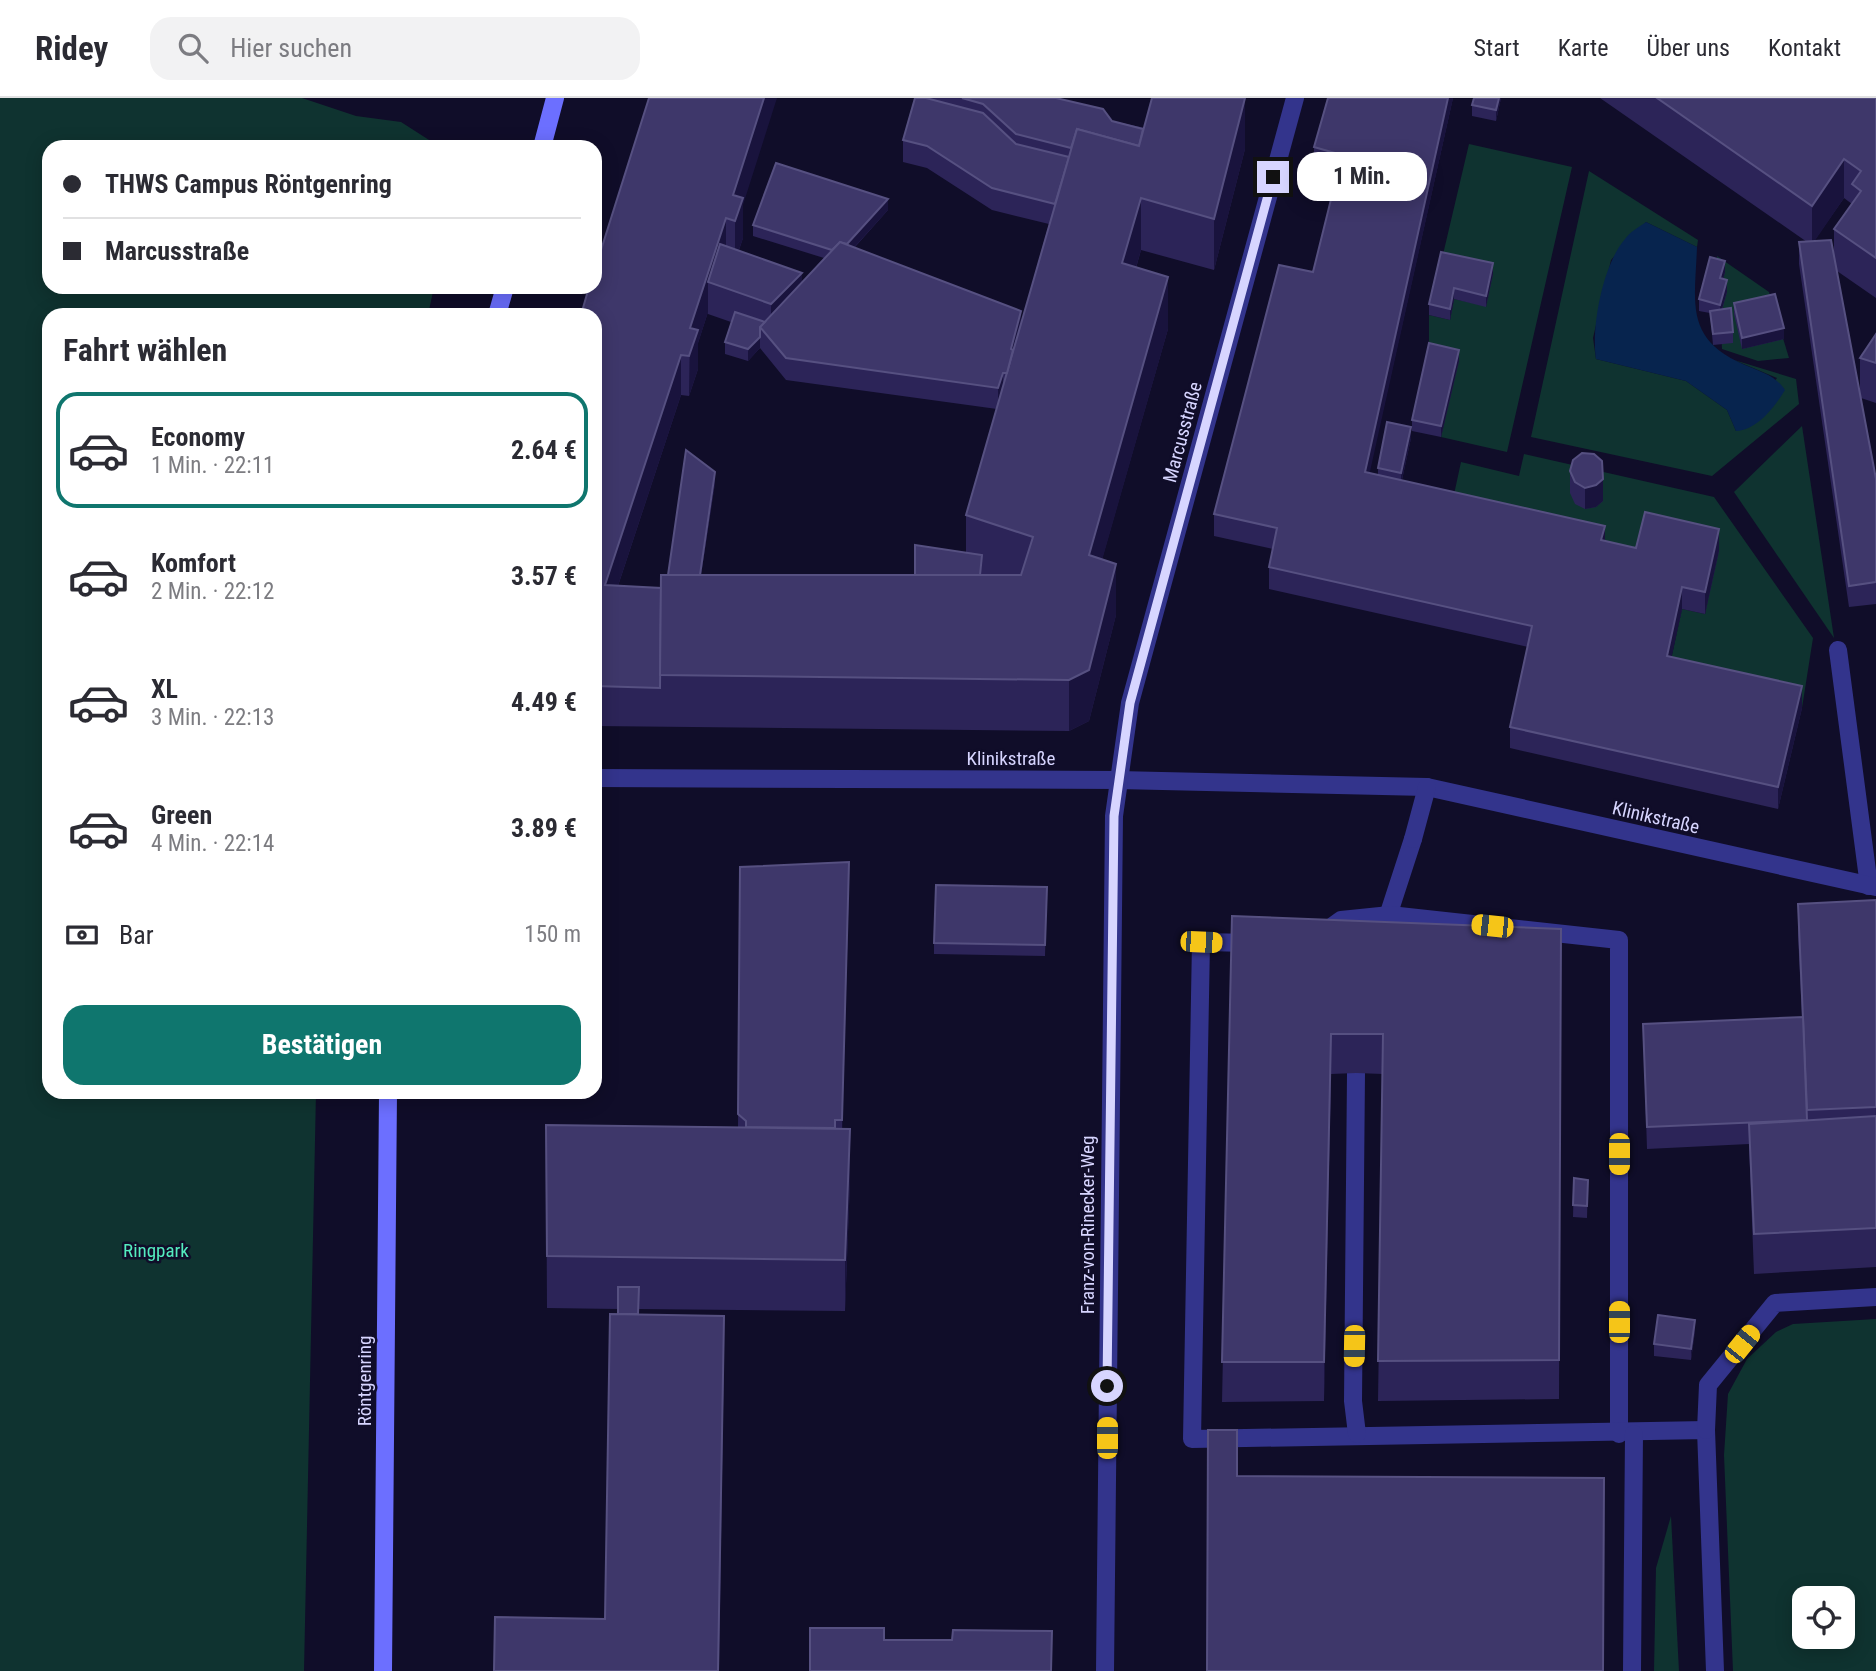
<!DOCTYPE html>
<html lang="de">
<meta charset="utf-8">
<style>
body{margin:0;font-family:"Roboto Condensed",sans-serif;background:#f2f2f3;color:#2b2b33;height:100vh;display:flex;flex-direction:column;font-size:26px;white-space:nowrap}
*{box-sizing:border-box;margin:0}
p{font-size:23px;color:#7c7c81}
.icon{flex:none;width:38px;height:38px;fill:none;stroke:currentColor;stroke-width:2;stroke-linecap:round;stroke-linejoin:round}
.map{position:relative;flex:1;overflow:hidden}
.side{position:absolute;left:42px;top:210px;width:560px;height:791px;display:flex;flex-direction:column;background:#fff;border-radius:21px;box-shadow:0 4px 18px #0003}
.side>*{flex:none}
.top-card{position:absolute;left:42px;top:42px;width:560px;height:154px;border-radius:21px;box-shadow:0 4px 18px #0003;display:grid;align-content:center;height:154px;padding:0 21px;background:#fff}
.tools{position:absolute;left:1792px;top:1488px;display:grid;gap:14px}
.tools a{display:grid;place-items:center;width:63px;height:63px;border-radius:14px;background:#fff;box-shadow:0 4px 18px #0003;font-size:35px}
.end{position:absolute;width:32px;height:32px;margin:-16px;border:9px solid #d7d5ff;background:#111;box-shadow:0 0 0 4px #111}
.from{border-radius:50%}
.bubble{position:absolute;height:49px;border-radius:21px;background:#fff;box-shadow:0 4px 18px #0003;font-size:23px;font-weight:700;line-height:49px;text-align:center}
.car{position:absolute;width:21px;height:42px;margin:-21px -10px;border-radius:9px;box-shadow:0 0 5px 2px #0007;background:linear-gradient(#f5c518 24%,#345 0 40%,#f5c518 0 76%,#345 0 86%,#f5c518 0)}
.top-card b{display:flex;align-items:center;gap:24px;height:66px;font-size:26px}
.top-card b+b{border-top:2px solid #e1e1e2}
.top-card i{width:18px;height:18px;background:#2b2b33}
ul{padding:0;list-style:none}
li{display:flex;align-items:center;gap:21px;height:116px;margin:0 14px 10px;padding:0 7px;border:4px solid transparent;border-radius:21px}
li div{flex:1}
li b{display:block;font-size:26px}
li em{font-style:normal;font-weight:700}
li.current{border-color:#0f766e}
li>.icon{width:63px;height:63px;stroke-width:1.5}
h2{padding:0 21px;font-size:32px;line-height:84px}
.pay{display:flex;align-items:center;gap:18px;height:77px;padding:0 21px;font-size:26px}
.pay p{margin-inline-start:auto}
.button{display:flex;gap:14px;margin-top:auto;padding:14px 21px}
.button a{flex:1;height:80px;border-radius:21px;background:#0f766e;color:#fff;font-size:28px;font-weight:700;line-height:80px;text-align:center}
header{display:flex;align-items:center;gap:42px;box-sizing:border-box;height:98px;padding:0 35px;background:#fff;border-bottom:2px solid #e1e1e2}
header strong{font-size:33px}
nav{display:flex;gap:38px;margin-inline-start:auto;font-size:24px}
.search{width:490px;height:63px;background:#f2f2f3;display:flex;align-items:center;gap:18px;box-sizing:border-box;padding:0 24px;border-radius:21px;color:#7c7c81;font-size:26px}
.map>svg:first-child{display:block}
.green{fill:#0f3330;fill-rule:evenodd}
.water{fill:#07244e}
.lines{fill:none;stroke-linecap:round;stroke-linejoin:round}
.lane{stroke:#33348c;stroke-width:18}
.street{stroke:#33348c;stroke-width:18}
.secondary{stroke:#6c6fff;stroke-width:18}
.wall{fill:#2c2458;fill-rule:evenodd}
.shaded-wall{fill:#19133d}
.building{fill:#3e376a;stroke:#565081;stroke-width:2}
.route{stroke:#d7d5ff;stroke-width:9}
.labels{text-anchor:middle;stroke-width:5;stroke-linejoin:round;paint-order:stroke}
.street-label{font-size:19px;fill:#d7d5ff;stroke:#100d29}
.park-label{font-size:19px;fill:#54ecbf;stroke:#100d29}
</style>
<header>
<strong>Ridey</strong>
<div class="search"><svg class="icon" aria-label="search" viewBox="0 0 24 24"><circle cx="10" cy="10" r="6"/><path d="M15 15l6 6"/></svg>Hier suchen</div>
<nav><a>Start</a><a>Karte</a><a>Über uns</a><a>Kontakt</a></nav>
</header>
<div class="map">
<svg width="1876" height="1573" viewBox="0 0 1876 1573">
<rect width="100%" height="100%" fill="#100d29"/>
<g class="green">
<path d="M0,0H302L356,18L401,24L440,49H49V189H434L428,217H49V994H316L304,1573H0Z"/>
<path d="M1469,46L1572,69L1507,354L1441,339L1458,263L1429,256V217L1450,222L1454,201L1486,208L1441,165Z"/>
<path d="M1589,73L1698,142L1697,149L1646,124L1611,162L1593,240L1596,261L1686,283L1727,312L1736,333L1777,280L1734,262L1796,281L1799,306L1712,378L1531,339Z"/>
<path d="M1717,158L1769,194L1789,260L1758,263L1722,251Z"/>
<path d="M1802,328L1834,540L1734,394Z"/>
<path d="M1524,356L1714,399L1813,540L1802,610L1667,580L1682,511L1705,516L1718,453L1636,472L1450,415L1461,364L1519,378Z"/>
<path d="M1876,1221V1573H1733L1724,1357L1728,1296L1747,1261L1776,1234L1793,1226ZM1804,1500H1843V1538H1804Z"/>
<path d="M1671,1418L1679,1573H1654L1656,1470Z"/>
</g>
<path class="water" d="M1646,124L1697,149C1695,205 1684,241 1745,267C1761,274 1775,277 1785,292C1774,310 1757,332 1736,333L1727,312L1686,283L1596,261C1591,229 1603,166 1625,141C1630,134 1639,129 1646,124Z"/>
<g class="lines">
<g class="lane">
<path d="M1838,552L1869,788"/>
<path d="M1386,824L1413,741"/>
<path d="M1323,835L1341,822L1390,817L1619,842V1336"/>
<path d="M1253,845L1201,844L1192,1341L1706,1332L1715,1573"/>
<path d="M1356,975L1353,1303L1357,1336"/>
<path d="M1706,1332L1708,1287L1775,1205L1876,1199"/>
<path d="M1632,1573L1634,1336"/>
</g>
<g class="street">
<path d="M595,680L1118,682L1427,689L1876,789"/>
<path d="M1413,741L1427,689"/>
<path d="M1105,1573L1114,718L1130,605L1295,0"/>
</g>
<g class="secondary">
<path d="M542,49L555,0"/>
<path d="M497,217L505,189"/>
<path d="M383,1573L388,994"/>
</g>
</g>
<g class="wall">
<path d="M915,0H1056L1112,23L1245,51L1214,172L1141,152L1136,170L1168,231L1102,461L1116,517L1089,623L1069,633L595,628V217L743,107V140L739,152L802,184L824,160L753,138V127L888,112L855,149L1021,226L1049,126L992,112L927,70L903,64V42ZM708,214V216L731,224L725,244V256L748,263L760,250L786,282L997,311L966,417V455L915,477H701L715,385L661,490L618,488L681,297L689,298L698,271V245Z"/>
<path d="M1453,0L1369,375L1378,377V370L1411,340L1402,382L1605,443L1636,450L1719,453L1705,516L1682,511L1671,559L1802,610L1778,711L1510,650V629L1528,549L1269,491V469L1273,451L1214,438V416L1313,174L1337,77L1314,71V49Z"/>
<path d="M1474,0H1501L1496,23L1472,18V7Z"/>
<path d="M1600,0H1876V200L1837,173L1860,298V260L1876,236V305L1861,300L1876,381V506L1849,509L1799,166V144H1807ZM1844,100L1852,106L1834,131V158L1814,143Z"/>
<path d="M1441,154L1493,176L1486,209L1454,201L1450,222L1429,217V206Z"/>
<path d="M1725,174L1723,181L1727,194L1722,212L1733,234V245L1713,247L1710,215L1699,213V201Z"/>
<path d="M1734,205L1784,241L1742,251L1734,216Z"/>
<path d="M1459,263L1441,339L1412,333V322Z"/>
<path d="M1570,373L1603,403L1596,409L1585,411L1575,406L1570,395Z"/>
<path d="M740,769L849,785L842,1031L850,1082L845,1213L639,1211L638,1216L724,1249L719,1573H494L605,1521L618,1211L547,1210L546,1027L738,1029Z"/>
<path d="M1047,789L1045,858L934,856V845Z"/>
<path d="M1876,802V1169L1754,1176L1749,1046L1647,1051L1643,926L1802,919L1798,837V806Z"/>
<path d="M1232,818L1561,831L1559,1301L1378,1303L1383,976L1356,975L1331,976L1324,1303L1222,1304Z"/>
<path d="M1574,1080L1588,1082L1587,1120L1573,1119Z"/>
<path d="M1695,1233L1691,1262L1654,1258V1246Z"/>
</g>
<g class="shaded-wall">
<path d="M764,0H777L743,107V140L735,163V123L733,97Z"/>
<path d="M1245,0V51L1214,172V121Z"/>
<path d="M1448,0H1453L1365,396V374Z"/>
<path d="M1499,0H1501L1496,23V12Z"/>
<path d="M1844,61V100L1812,147V108Z"/>
<path d="M1141,100V152L1122,217V165Z"/>
<path d="M888,101V112L840,165V154Z"/>
<path d="M726,120V160L708,184V214L698,245V271L689,298L690,230Z"/>
<path d="M1725,163V174L1720,192V180Z"/>
<path d="M1493,165V176L1486,209V198Z"/>
<path d="M802,175V206L771,226V206Z"/>
<path d="M1168,179V231L1089,508V457Z"/>
<path d="M1727,182V194L1720,218V207Z"/>
<path d="M1454,190V201L1450,222V211Z"/>
<path d="M1021,213V235L1011,273V251Z"/>
<path d="M1784,230V241L1742,251V240Z"/>
<path d="M760,239V250L748,263V251Z"/>
<path d="M1459,252V263L1441,339V328Z"/>
<path d="M681,257V297L605,527V487Z"/>
<path d="M1003,275V296L998,312V290Z"/>
<path d="M1411,329V340L1401,386V375Z"/>
<path d="M715,374V385L698,497V486Z"/>
<path d="M1603,381V403L1596,409L1585,411V390Z"/>
<path d="M1605,428V450L1601,442Z"/>
<path d="M1719,431V453L1705,516V494Z"/>
<path d="M1116,466V517L1089,623L1069,633V582Z"/>
<path d="M1682,489V511L1667,580V558Z"/>
<path d="M1802,588V610L1778,711V689Z"/>
<path d="M849,764V785L842,1044V1022Z"/>
<path d="M1331,936V976L1324,1303V1264Z"/>
<path d="M850,1031V1082L845,1213V1162Z"/>
<path d="M1695,1222V1233L1691,1262V1251Z"/>
</g>
<g class="building">
<path d="M649,0H764L733,97L743,100L735,123L726,120L690,230L698,232L689,258L681,257L605,487L661,490L660,590L595,588V217H581L589,189H595V171Z"/>
<path d="M915,0H926L983,15L1016,46L1069,59L1055,106L992,90L927,48L903,42Z"/>
<path d="M962,0H1056L1103,11L1112,23L1143,31L1139,48L1077,31L1071,50L1016,36L983,6Z"/>
<path d="M1152,0H1245L1214,121L1141,100L1122,165L1168,179L1089,457L1116,466L1089,572L1069,582L660,577L661,477H1021L1033,439L966,417L1077,31L1139,48Z"/>
<path d="M1328,0H1448L1365,374L1605,428L1601,442L1636,450L1645,414L1719,431L1705,494L1682,489L1667,558L1802,588L1778,689L1510,629L1532,528L1269,469L1277,430L1214,416L1279,167L1313,174L1342,57L1314,49Z"/>
<path d="M1474,0H1499L1496,12L1472,7Z"/>
<path d="M1657,0H1876V160L1834,131L1861,93L1852,86L1861,73L1844,61L1812,108Z"/>
<path d="M776,65L888,101L847,146L840,144L832,152L753,127Z"/>
<path d="M1831,142L1876,381V484L1849,488L1799,144Z"/>
<path d="M840,144L1021,213L1011,251L1013,252L1007,275H1003L998,290L786,260L760,229Z"/>
<path d="M720,146L802,175L771,206L708,184Z"/>
<path d="M1441,154L1493,165L1486,198L1454,190L1450,211L1429,206Z"/>
<path d="M1710,159L1725,163L1720,180L1727,182L1720,207L1699,201Z"/>
<path d="M1775,196L1784,230L1742,240L1734,205Z"/>
<path d="M1731,210L1733,234L1713,236L1710,213Z"/>
<path d="M735,214L765,224L760,229V239L748,251L725,244Z"/>
<path d="M1876,236V265L1860,260Z"/>
<path d="M1429,245L1459,252L1441,328L1412,322Z"/>
<path d="M1387,324L1411,329L1401,375L1378,370Z"/>
<path d="M686,352L715,374L700,477H668Z"/>
<path d="M1582,355L1594,356L1602,363L1603,381L1596,387L1585,390L1575,384L1570,373L1573,362Z"/>
<path d="M915,447L982,457L980,477H915Z"/>
<path d="M849,764L842,1022H835V1030L746,1029V1023L738,1016L740,769Z"/>
<path d="M936,787L1047,789L1045,847L934,845Z"/>
<path d="M1876,802V1009L1807,1012L1798,806Z"/>
<path d="M1232,818L1561,831L1559,1262L1378,1263L1383,936H1331L1324,1264H1222Z"/>
<path d="M1803,919L1807,1022L1647,1029L1643,926Z"/>
<path d="M1876,1018V1130L1754,1136L1749,1026Z"/>
<path d="M546,1027L850,1031L845,1162L547,1158Z"/>
<path d="M1574,1080L1588,1082L1587,1108L1573,1107Z"/>
<path d="M618,1189H639L638,1216H618Z"/>
<path d="M610,1216L724,1218L718,1573H494L495,1519L605,1521Z"/>
<path d="M1658,1217L1695,1222L1691,1251L1654,1246Z"/>
<path d="M1208,1332H1237V1378L1604,1380L1603,1573H1207Z"/>
<path d="M810,1530H884V1542H952L953,1532L1052,1533L1051,1573H810Z"/>
</g>
<g class="lines">
<path class="route" d="M1107,1288L1114,718L1130,605L1273,79"/>
</g>
<g class="labels">
<g class="street-label">
<text transform="translate(1182 334) rotate(-75)" y="7">Marcusstraße</text>
<text x="1011" y="667">Klinikstraße</text>
<text transform="translate(1656 719) rotate(13)" y="7">Klinikstraße</text>
<text transform="translate(1087 1127) rotate(-90)" y="7">Franz-von-Rinecker-Weg</text>
<text transform="translate(364 1283) rotate(-90)" y="7">Röntgenring</text>
</g>
<g class="park-label">
<text x="156" y="1159">Ringpark</text>
</g>
</g>
</svg>
<div class="tools">
<a><svg class="icon" aria-label="locate" viewBox="0 0 24 24"><circle cx="12" cy="12" r="6"/><path d="M12 2v4M12 18v4M2 12h4M18 12h4"/></svg></a>
</div>
<i class="end from" style="left:1107px;top:1288px"></i>
<i class="end" style="left:1273px;top:79px"></i>
<div class="bubble" style="left:1297px;top:54px;width:130px">1 Min.</div>
<i class="car" style="left:1492px;top:828px;rotate:276deg"></i>
<i class="car" style="left:1201px;top:844px;rotate:92deg"></i>
<i class="car" style="left:1619px;top:1056px;rotate:180deg"></i>
<i class="car" style="left:1619px;top:1224px;rotate:0deg"></i>
<i class="car" style="left:1742px;top:1246px;rotate:39deg"></i>
<i class="car" style="left:1354px;top:1248px;rotate:181deg"></i>
<i class="car" style="left:1107px;top:1340px;rotate:0deg"></i>
<div class="top-card">
<b><i class="from"></i>THWS Campus Röntgenring</b>
<b><i></i>Marcusstraße</b>
</div>
<section class="side">
<h2>Fahrt wählen</h2>
<ul>
<li class="current"><svg class="icon" aria-label="car" viewBox="0 0 24 24"><path d="M5 17H2v-5l4-1 3-4h7l3 4 3 1v5h-3M9 17h6M6 11h13"/><circle cx="7" cy="17" r="2"/><circle cx="17" cy="17" r="2"/></svg><div><b>Economy</b><p>1 Min. · 22:11</p></div><em>2.64 €</em></li>
<li><svg class="icon" aria-label="car" viewBox="0 0 24 24"><path d="M5 17H2v-5l4-1 3-4h7l3 4 3 1v5h-3M9 17h6M6 11h13"/><circle cx="7" cy="17" r="2"/><circle cx="17" cy="17" r="2"/></svg><div><b>Komfort</b><p>2 Min. · 22:12</p></div><em>3.57 €</em></li>
<li><svg class="icon" aria-label="car" viewBox="0 0 24 24"><path d="M5 17H2v-5l4-1 3-4h7l3 4 3 1v5h-3M9 17h6M6 11h13"/><circle cx="7" cy="17" r="2"/><circle cx="17" cy="17" r="2"/></svg><div><b>XL</b><p>3 Min. · 22:13</p></div><em>4.49 €</em></li>
<li><svg class="icon" aria-label="car" viewBox="0 0 24 24"><path d="M5 17H2v-5l4-1 3-4h7l3 4 3 1v5h-3M9 17h6M6 11h13"/><circle cx="7" cy="17" r="2"/><circle cx="17" cy="17" r="2"/></svg><div><b>Green</b><p>4 Min. · 22:14</p></div><em>3.89 €</em></li>
</ul>
<div class="pay"><svg class="icon" aria-label="cash" viewBox="0 0 24 24"><path d="M3 7h18v10H3z"/><circle cx="12" cy="12" r="2"/></svg>Bar<p>150 m</p></div>
<div class="button"><a>Bestätigen</a></div>
</section>
</div>
